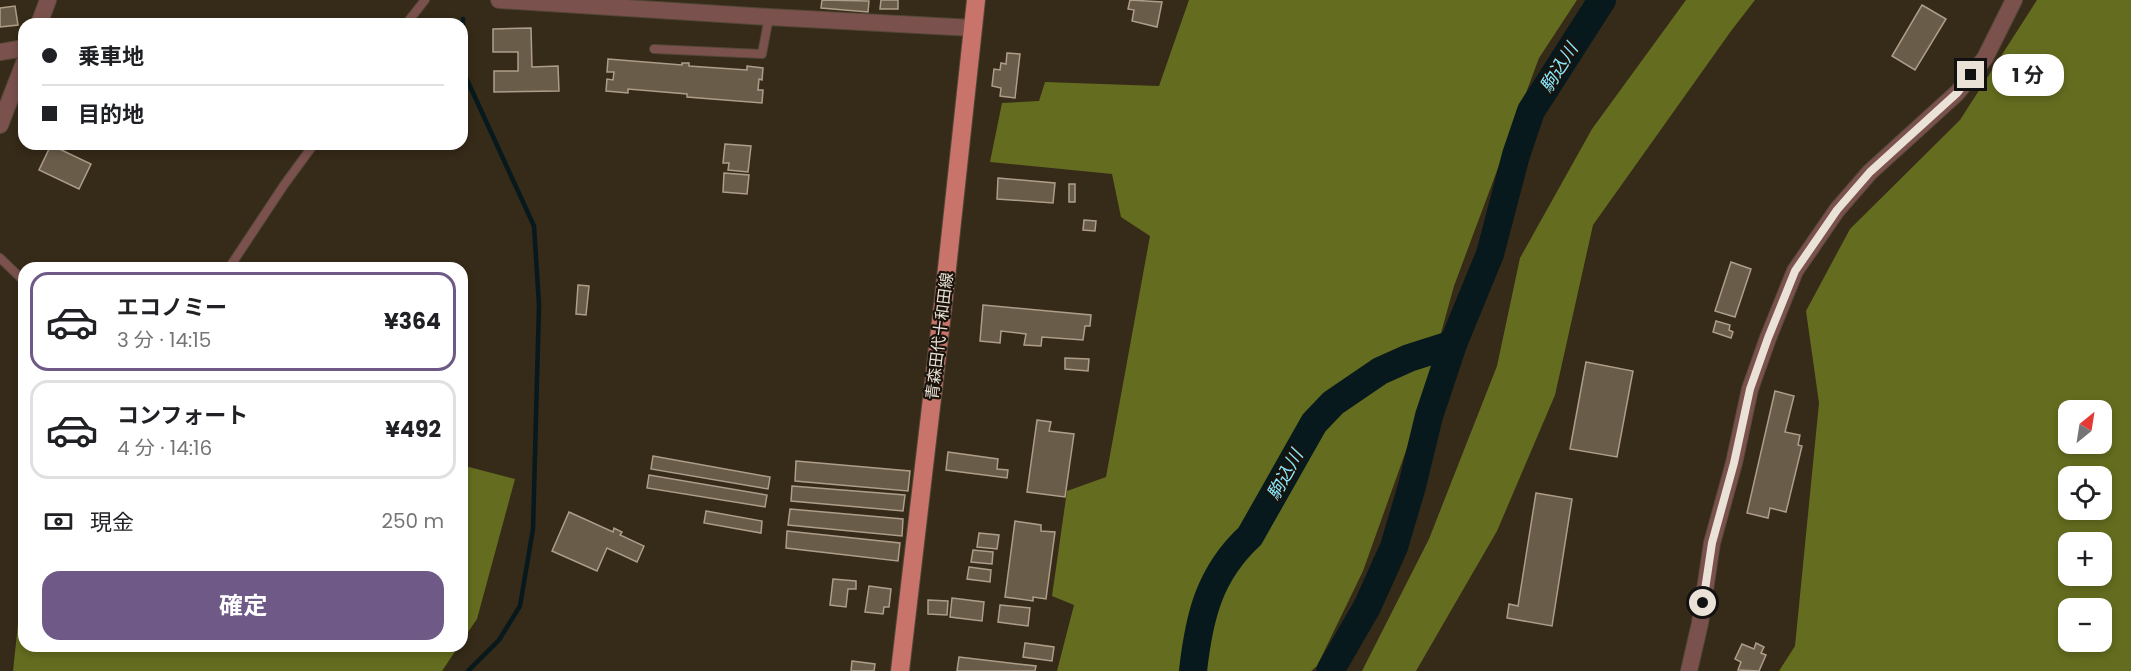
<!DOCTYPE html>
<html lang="ja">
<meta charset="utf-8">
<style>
body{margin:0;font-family:Poppins,"Noto Sans JP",sans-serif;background:#f6f6f6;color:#202124;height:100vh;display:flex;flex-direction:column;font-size:22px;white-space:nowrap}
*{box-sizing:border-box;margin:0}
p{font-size:20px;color:#757577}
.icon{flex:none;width:33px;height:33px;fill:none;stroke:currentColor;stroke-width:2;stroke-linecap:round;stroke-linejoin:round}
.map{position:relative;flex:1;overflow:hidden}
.details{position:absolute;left:18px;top:262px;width:450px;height:390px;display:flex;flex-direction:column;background:#fff;border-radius:18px;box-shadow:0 3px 9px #0003}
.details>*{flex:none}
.top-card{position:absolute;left:18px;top:18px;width:450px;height:132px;border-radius:18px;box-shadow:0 3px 9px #0003;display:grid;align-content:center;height:132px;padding:0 24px;background:#fff}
.needle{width:39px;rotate:30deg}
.buttons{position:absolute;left:2058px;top:400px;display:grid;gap:12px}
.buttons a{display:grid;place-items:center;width:54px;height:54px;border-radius:12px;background:#fff;box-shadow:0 3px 9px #0003;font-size:30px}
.end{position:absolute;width:27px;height:27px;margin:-14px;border:8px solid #eae2d7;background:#111;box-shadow:0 0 0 3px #111}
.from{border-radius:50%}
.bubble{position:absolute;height:42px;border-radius:18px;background:#fff;box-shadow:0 3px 9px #0003;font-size:20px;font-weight:700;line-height:42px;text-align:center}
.top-card b{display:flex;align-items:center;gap:21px;height:57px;font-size:22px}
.top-card b+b{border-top:2px solid #e0e0e0}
.top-card i{width:15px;height:15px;background:#202124}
ul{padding:10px 0 0;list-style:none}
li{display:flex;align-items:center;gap:18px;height:99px;margin:0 12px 9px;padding:0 12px;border:3px solid #e0e0e0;border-radius:18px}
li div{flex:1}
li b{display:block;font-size:22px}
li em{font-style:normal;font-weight:700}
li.on{border-color:#6f5987}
li>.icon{width:54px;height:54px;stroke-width:1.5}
.pay{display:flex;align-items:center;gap:15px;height:66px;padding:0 24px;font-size:22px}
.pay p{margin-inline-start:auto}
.action{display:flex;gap:12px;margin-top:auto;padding:12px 24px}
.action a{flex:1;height:69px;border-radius:18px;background:#6f5987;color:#fff;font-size:24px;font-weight:700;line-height:69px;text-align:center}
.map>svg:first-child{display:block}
.forest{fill:#646d1f;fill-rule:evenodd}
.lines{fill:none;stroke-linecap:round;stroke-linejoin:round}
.stream{stroke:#07191d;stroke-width:4.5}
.river{stroke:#07191d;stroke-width:28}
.building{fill:#695c48;stroke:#ad9e89;stroke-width:1.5}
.lane-casing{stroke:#534737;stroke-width:10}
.street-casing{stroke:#534737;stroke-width:18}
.primary-casing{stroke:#534737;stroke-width:20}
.lane{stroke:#7b514d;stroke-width:8}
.street{stroke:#7b514d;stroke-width:16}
.primary{stroke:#c8746b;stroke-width:18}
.route{stroke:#eae2d7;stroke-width:8}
.labels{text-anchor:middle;stroke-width:4.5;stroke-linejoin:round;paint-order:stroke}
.street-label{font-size:16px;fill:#eae2d7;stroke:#19130b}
.water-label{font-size:18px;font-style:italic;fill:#8ae8fd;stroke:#19130b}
</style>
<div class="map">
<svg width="2131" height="671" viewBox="0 0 2131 671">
<rect width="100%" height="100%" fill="#362a18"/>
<g class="forest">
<path d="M1189,0H1577L1539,58L1454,286L1417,420L1363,571L1317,666L1311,671H1057L1074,605L1052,596L1067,491L1106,477L1150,236L1121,217L1112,174L990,162L1002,103L1039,101L1045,82L1159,86Z"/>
<path d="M1686,0H1755L1731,31L1593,225L1555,395L1497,531L1416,671H1362L1429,539L1497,366L1520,258L1592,129Z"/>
<path d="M2037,0H2131V671H1779L1795,646L1819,403L1806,311L1850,229L1960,120ZM2068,411H2102V444H2068ZM2068,477H2102V510H2068ZM2068,543H2102V576H2068ZM2068,609H2102V642H2068Z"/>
<path d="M469,467L515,479L477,619L462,641V469Z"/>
<path d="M24,567V646L458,647L442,671H13Z"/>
</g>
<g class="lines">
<path class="stream" d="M463,19V71L534,226L539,305L533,529L520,606L499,640L468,671"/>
<g class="river">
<path d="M1193,671C1199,617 1209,574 1250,536L1314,423L1333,403L1380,371L1409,358L1453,344"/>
<path d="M1330,671L1367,607L1394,547L1412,486L1429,416L1453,344L1490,254L1516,155L1531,111L1602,0"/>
</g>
</g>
<g class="building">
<path d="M822,0L869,1L868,12L821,8Z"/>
<path d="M881,0H898V9H880Z"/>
<path d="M1130,0L1162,2L1157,27L1132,21L1134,10L1128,9Z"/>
<path d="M1922,5L1946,19L1915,70L1892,56Z"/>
<path d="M15,6L18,25L0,27V8Z"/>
<path d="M531,28L532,67L558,66L559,91L494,92V71H518V52H493V29Z"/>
<path d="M1007,53L1020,54L1015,98L1000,96L1001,88L992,86L994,69L1000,70L1001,63L1006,64Z"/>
<path d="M608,59L682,65V63H689V66L747,70V66L763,68L762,80L759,79L758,90H763L762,103L687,97V94L628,89V93L606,91L607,79L613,80L614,72H607Z"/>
<path d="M725,144L751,146L748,172L728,170L729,163H723Z"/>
<path d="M51,145L91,164L79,189L39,170Z"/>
<path d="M724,173L749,175L747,194L723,192Z"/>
<path d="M998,178L1055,183L1053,203L997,199Z"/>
<rect x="1069" y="184" width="6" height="18"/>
<path d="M1084,220L1096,221L1095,231L1083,230Z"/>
<path d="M1731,262L1751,269L1735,317L1715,311Z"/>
<path d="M578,285L589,286L586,315L576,314Z"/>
<path d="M983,305L1091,315L1090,326H1085L1083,340L1042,337L1041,346L1024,345L1026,334L1001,331L1000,343L980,341Z"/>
<path d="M1716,321L1730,325L1729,330L1733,332L1731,338L1713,332Z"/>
<path d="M1065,358L1089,359L1088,371L1065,369Z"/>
<path d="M1586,362L1633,371L1617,457L1570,449Z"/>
<path d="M1775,391L1794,396L1785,432L1800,435L1798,445L1802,446L1786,512L1770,508L1768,518L1747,513Z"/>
<path d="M1037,420L1051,422L1049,431L1074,434L1065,497L1027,492Z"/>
<path d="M948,452L998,459L997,469L1008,470L1007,478L946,470Z"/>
<path d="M653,456L770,477L768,489L651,469Z"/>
<path d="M796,461L910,471L908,491L795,481Z"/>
<path d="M649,475L767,495L765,507L647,488Z"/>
<path d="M792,486L905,495L903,511L791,501Z"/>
<path d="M1536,493L1572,499L1552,626L1507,618L1509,604L1518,606Z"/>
<path d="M790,509L903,519L902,536L788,525Z"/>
<path d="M706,511L762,521L761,533L704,523Z"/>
<path d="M569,512L613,532L614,528L622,532L620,535L644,546L637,562L607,548L597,571L552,551Z"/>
<path d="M1015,521L1041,525V531L1055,532L1046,599L1033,597V601L1005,597Z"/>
<path d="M787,531L900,543L898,561L786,548Z"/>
<path d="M979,533L999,535L997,549L977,547Z"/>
<path d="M973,550L993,552L992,564L971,562Z"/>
<path d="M969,567L991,570L990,582L967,579Z"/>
<path d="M833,579L856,581V589H848L846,607L830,605Z"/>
<path d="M869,586L891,589L889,607H884L883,614L865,612Z"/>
<path d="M952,598L984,602L982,621L950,617Z"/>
<path d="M928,600L948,601L947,615L928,614Z"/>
<path d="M1000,605L1030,608L1028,626L998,622Z"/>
<path d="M1025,643L1054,647L1052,661L1023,657Z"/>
<path d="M1756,643L1764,647L1761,653L1766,655L1759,671L1738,670L1741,662L1735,659L1742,644L1754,649Z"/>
<path d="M959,657L1036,666L1035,671H957Z"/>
<path d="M852,661L875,664L874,671H851Z"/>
</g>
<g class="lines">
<defs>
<g id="lane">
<path d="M406,24L425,0"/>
<path d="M654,49L762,54L769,17"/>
<path d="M0,258L24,281"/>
<path d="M229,268L284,185L314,144"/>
</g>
<g id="street">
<path d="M499,0L769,17L973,28"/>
<path d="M39,24L48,0"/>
<path d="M0,52L24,48"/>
<path d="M0,125L24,63"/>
<path d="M1689,671L1700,623L1712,543L1734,463L1750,389L1768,338L1795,271L1837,210L1870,172L1957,93L1985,58L2014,0"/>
</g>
<path id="primary" d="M900,671L944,296L976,0"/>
</defs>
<use href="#lane" class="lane-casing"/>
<use href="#street" class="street-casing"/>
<use href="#primary" class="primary-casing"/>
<use href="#lane" class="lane"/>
<use href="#street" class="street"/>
<use href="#primary" class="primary"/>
</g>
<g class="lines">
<path class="route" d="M1703,603L1712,543L1734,463L1750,389L1768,338L1795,271L1837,210L1870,172L1957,93L1971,75"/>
</g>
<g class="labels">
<g class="street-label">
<text transform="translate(939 336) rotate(-83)" y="6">青森田代十和田線</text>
</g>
<g class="water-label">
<text transform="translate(1559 68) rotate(-58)" y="6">駒込川</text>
<text transform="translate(1285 475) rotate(-61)" y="6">駒込川</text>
</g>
</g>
</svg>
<div class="buttons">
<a><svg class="needle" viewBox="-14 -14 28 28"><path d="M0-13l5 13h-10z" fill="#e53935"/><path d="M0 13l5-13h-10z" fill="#757577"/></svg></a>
<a><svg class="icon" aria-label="locate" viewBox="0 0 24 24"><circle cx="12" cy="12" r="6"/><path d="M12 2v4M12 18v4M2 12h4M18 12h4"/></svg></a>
<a>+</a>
<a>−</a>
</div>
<i class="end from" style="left:1703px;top:603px"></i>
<i class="end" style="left:1971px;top:75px"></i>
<div class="bubble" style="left:1992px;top:54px;width:72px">1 分</div>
<div class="top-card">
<b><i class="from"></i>乗車地</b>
<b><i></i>目的地</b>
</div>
<section class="details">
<ul>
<li class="on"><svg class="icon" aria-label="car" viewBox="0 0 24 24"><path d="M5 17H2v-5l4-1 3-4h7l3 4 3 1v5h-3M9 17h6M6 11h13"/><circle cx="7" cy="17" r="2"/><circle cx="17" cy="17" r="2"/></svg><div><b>エコノミー</b><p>3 分 · 14:15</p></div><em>¥364</em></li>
<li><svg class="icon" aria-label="car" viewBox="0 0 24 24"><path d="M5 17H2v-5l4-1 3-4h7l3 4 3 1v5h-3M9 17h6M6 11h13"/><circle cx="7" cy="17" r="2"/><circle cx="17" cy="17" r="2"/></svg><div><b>コンフォート</b><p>4 分 · 14:16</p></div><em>¥492</em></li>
</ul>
<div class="pay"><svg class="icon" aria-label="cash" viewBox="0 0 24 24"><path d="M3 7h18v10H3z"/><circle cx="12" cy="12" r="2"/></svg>現金<p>250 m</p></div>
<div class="action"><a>確定</a></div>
</section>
</div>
